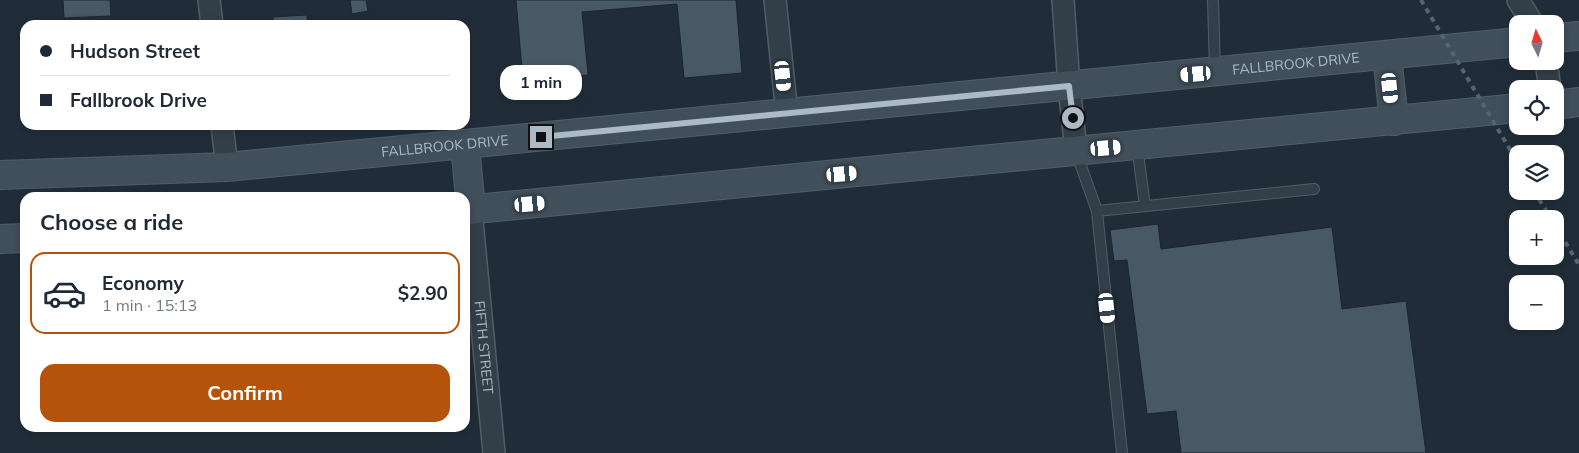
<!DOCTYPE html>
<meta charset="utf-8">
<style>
body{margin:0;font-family:Mulish,sans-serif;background:#f2f2f3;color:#1f2937;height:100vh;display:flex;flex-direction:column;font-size:19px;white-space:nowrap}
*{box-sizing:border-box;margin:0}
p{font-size:16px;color:#747a83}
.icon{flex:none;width:28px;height:28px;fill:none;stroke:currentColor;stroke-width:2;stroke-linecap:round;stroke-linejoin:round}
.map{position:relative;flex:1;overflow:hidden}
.side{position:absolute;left:20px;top:192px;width:450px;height:240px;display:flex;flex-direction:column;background:#fff;border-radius:15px;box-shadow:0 2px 8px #0003}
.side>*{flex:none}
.guide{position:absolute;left:20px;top:20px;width:450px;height:110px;border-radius:15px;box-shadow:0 2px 8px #0003;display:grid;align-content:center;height:110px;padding:0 20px;background:#fff}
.needle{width:32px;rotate:355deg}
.fabs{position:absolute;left:1509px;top:15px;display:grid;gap:10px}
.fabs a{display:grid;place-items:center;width:55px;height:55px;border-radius:10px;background:#fff;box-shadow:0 2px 8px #0003;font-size:25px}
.end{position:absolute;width:22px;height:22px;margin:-11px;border:6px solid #adbac5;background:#111;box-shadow:0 0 0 2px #111}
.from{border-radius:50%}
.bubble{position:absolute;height:35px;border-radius:15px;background:#fff;box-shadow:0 2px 8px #0003;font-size:16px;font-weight:700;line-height:35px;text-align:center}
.car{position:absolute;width:15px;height:30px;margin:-15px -8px;border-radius:6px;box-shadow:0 0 4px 1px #0007;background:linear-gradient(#fff 24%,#345 0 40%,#fff 0 76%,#345 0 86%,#fff 0)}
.guide b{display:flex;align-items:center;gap:18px;height:48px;font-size:19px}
.guide b+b{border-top:1px solid #e0e1e3}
.guide i{width:12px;height:12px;background:#1f2937}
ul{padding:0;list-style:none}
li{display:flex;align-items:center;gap:15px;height:82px;margin:0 10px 8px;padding:0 10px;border:2px solid transparent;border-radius:15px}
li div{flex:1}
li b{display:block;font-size:19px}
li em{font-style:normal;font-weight:700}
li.on{border-color:#b45309}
li>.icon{width:45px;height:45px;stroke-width:1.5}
h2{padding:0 20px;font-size:22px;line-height:60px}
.button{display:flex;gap:10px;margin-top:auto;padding:10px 20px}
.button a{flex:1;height:58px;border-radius:15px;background:#b45309;color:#fff;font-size:20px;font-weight:700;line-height:58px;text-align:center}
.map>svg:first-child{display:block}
.building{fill:#485864;stroke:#1b262f}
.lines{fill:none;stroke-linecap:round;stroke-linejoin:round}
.service-casing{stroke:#515d66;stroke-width:12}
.minor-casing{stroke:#515d66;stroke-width:24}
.secondary-casing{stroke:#515d66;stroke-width:30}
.service{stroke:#333f48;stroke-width:10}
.minor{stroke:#333f48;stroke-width:21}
.secondary{stroke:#414f5b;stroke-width:28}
.rail{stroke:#556470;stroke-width:4;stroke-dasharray:5 5;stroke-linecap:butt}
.route{stroke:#adbac5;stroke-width:6}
.labels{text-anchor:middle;stroke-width:4;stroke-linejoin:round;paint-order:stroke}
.street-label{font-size:14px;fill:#adbac5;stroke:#19242d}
</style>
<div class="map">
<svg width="1579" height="453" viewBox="0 0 1579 453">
<rect width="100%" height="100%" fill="#202d38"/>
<g class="building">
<path d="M63,0H110L111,16L64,18Z"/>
<path d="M350,0H366L368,11L352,14Z"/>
<path d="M516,0H736L742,73L684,78L677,4L582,12L588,75L523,81Z"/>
<path d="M307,15V25H274L273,17Z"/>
<path d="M1158,224L1161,249L1332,227L1342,309L1406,301L1426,453H1181L1176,411L1147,414L1127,260L1114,261L1110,230Z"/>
</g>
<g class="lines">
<defs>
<g id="service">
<path d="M1213,0L1215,71"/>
<path d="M1137,146L1145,206"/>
<path d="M1076,152L1097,211L1122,453"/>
<path d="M1097,211L1314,189"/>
</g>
<g id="minor">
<path d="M209,0L212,25"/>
<path d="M775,0L787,114"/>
<path d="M1063,0L1069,86L1076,151"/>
<path d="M1518,0L1533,24"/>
<path d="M1546,61L1550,89"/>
<path d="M222,125L227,167"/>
<path id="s1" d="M471,210L494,453"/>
</g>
<g id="secondary">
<path d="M1555,38L1579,36"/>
<path d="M1387,55L1394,121"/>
<path d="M1555,105L1579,102"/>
<path d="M465,144L471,210"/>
<path id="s2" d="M0,175L227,167L1518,42"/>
<path d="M465,210L1518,108"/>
<path d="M0,239L25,238"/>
</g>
</defs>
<use href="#service" class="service-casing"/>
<use href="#minor" class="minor-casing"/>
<use href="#secondary" class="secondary-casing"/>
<use href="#service" class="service"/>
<use href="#minor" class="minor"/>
<use href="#secondary" class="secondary"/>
<g class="rail">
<path d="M1421,0L1518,163"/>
<path d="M1534,191L1551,219"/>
<path d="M1555,225L1579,265"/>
</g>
</g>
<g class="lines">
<path class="route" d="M541,137L1069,86L1073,118"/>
</g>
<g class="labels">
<g class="street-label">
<text dy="5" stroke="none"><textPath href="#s2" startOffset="1301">FALLBROOK DRIVE</textPath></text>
<text dy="5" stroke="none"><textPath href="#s2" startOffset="446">FALLBROOK DRIVE</textPath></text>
<text dy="5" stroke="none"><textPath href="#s1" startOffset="138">FIFTH STREET</textPath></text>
</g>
</g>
</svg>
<div class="fabs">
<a><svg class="needle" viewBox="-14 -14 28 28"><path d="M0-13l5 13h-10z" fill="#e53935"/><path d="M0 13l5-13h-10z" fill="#747a83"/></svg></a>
<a><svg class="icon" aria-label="locate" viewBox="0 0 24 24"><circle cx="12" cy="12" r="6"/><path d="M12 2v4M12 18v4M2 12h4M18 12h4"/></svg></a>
<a><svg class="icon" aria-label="layers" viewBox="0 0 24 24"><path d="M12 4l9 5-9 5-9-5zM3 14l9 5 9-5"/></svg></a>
<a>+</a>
<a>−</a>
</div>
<i class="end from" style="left:1073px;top:118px"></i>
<i class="end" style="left:541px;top:137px"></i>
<div class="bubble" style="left:500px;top:65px;width:82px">1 min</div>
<i class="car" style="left:1196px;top:74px;rotate:265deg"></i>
<i class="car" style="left:783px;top:76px;rotate:174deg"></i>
<i class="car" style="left:1390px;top:88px;rotate:174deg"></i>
<i class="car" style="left:1106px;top:148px;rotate:85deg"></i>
<i class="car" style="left:842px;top:174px;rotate:85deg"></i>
<i class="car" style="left:530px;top:204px;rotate:85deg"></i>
<i class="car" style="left:1107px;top:308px;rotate:174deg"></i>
<div class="guide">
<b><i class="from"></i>Hudson Street</b>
<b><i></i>Fallbrook Drive</b>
</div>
<section class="side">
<h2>Choose a ride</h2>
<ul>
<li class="on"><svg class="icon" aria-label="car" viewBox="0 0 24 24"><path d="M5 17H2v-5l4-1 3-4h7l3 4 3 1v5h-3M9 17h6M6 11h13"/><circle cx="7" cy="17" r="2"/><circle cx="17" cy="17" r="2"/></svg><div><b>Economy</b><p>1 min · 15:13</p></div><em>$2.90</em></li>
</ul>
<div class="button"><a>Confirm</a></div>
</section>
</div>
